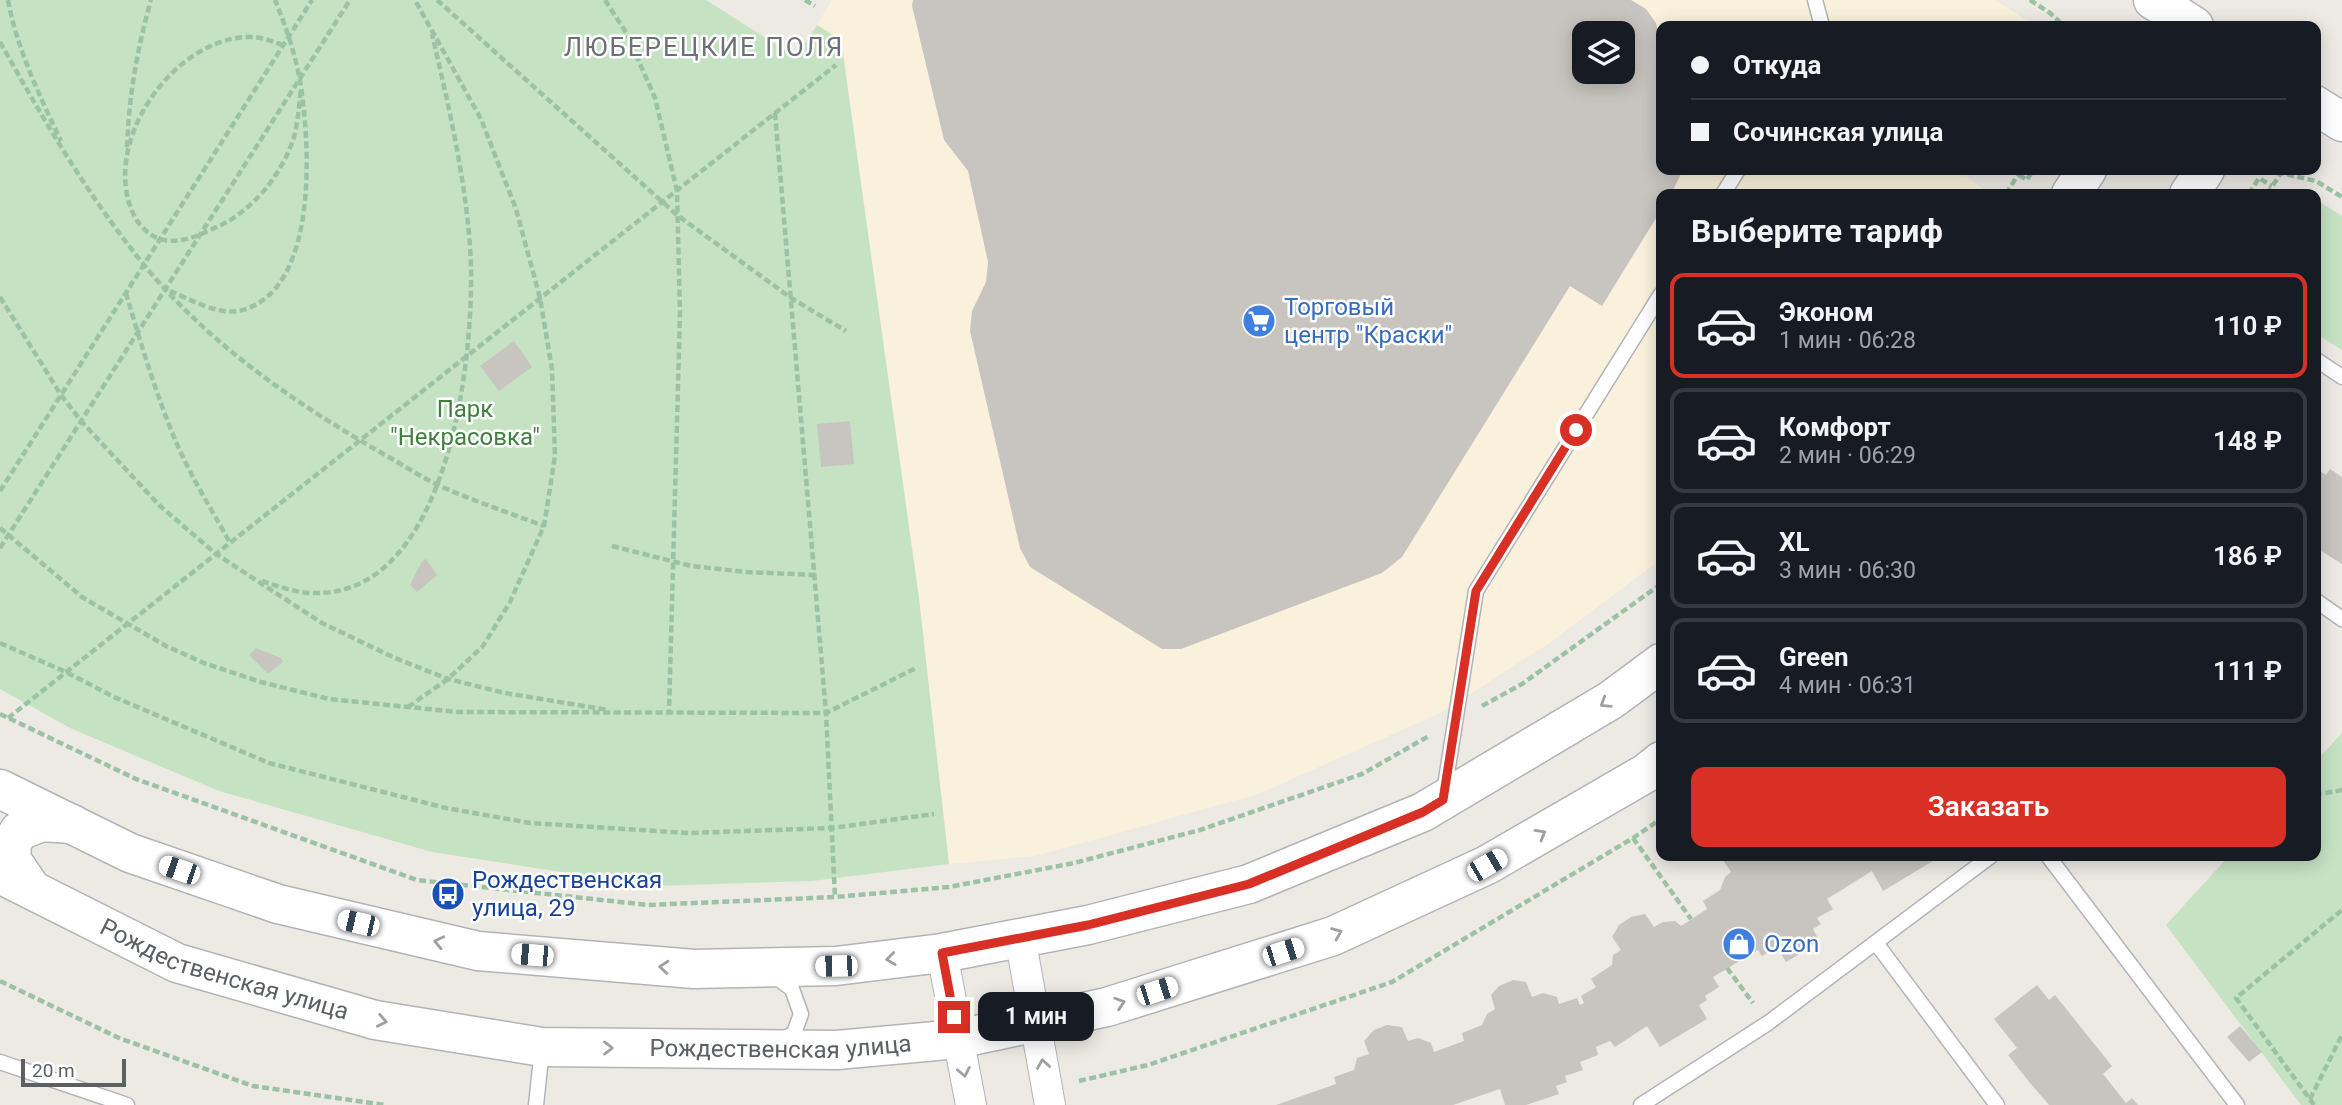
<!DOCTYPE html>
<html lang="ru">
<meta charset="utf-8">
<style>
body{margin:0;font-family:Roboto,sans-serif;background:#20242c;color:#f1f3f6;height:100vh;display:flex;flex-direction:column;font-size:26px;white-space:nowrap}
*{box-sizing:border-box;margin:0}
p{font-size:23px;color:#9ea1a6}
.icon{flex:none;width:38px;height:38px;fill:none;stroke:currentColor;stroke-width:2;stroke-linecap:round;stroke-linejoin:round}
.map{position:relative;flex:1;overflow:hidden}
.panel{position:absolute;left:1656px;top:189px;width:665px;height:672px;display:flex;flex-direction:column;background:#171b24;border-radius:14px;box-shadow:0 4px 18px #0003}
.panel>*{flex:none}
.guide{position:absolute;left:1656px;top:21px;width:665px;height:154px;border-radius:14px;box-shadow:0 4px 18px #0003;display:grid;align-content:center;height:154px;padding:0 35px;background:#171b24}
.controls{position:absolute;left:1572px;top:21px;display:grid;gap:14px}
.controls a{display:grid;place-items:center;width:63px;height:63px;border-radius:14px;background:#171b24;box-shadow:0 4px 18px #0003;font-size:35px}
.scale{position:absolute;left:21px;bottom:18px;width:105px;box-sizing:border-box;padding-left:7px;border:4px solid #5c6063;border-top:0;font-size:19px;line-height:24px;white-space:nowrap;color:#5c6063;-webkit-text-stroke:5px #fff;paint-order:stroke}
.end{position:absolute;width:32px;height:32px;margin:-16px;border:9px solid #d93025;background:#fff;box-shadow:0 0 0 4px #fff}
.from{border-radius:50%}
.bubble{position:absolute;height:49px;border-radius:14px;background:#171b24;box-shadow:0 4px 18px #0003;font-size:23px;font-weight:600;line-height:49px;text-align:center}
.car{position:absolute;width:21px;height:42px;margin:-21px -10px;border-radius:9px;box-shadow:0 0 5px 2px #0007;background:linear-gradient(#fff 24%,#345 0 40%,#fff 0 76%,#345 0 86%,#fff 0)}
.guide b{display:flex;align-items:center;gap:24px;height:66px;font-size:26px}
.guide b+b{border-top:2px solid #363941}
.guide i{width:18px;height:18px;background:#f1f3f6}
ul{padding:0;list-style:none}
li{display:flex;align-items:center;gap:21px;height:105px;margin:0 14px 10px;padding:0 21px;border:4px solid #363941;border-radius:14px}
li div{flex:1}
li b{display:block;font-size:26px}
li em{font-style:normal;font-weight:600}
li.on{border-color:#d93025}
li>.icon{width:63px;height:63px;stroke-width:1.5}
h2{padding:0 35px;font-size:32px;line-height:84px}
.primary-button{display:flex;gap:14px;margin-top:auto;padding:14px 35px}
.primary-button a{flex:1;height:80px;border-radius:14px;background:#d93025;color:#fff;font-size:28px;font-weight:600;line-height:80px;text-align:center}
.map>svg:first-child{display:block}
.commercial{fill:#faf1dc;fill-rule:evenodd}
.green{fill:#c5e2c3}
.building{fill:#c8c5c0;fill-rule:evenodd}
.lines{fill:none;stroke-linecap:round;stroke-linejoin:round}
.lane-casing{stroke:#b1b4b8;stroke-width:17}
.street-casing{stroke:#b1b4b8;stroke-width:32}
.secondary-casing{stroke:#b0b4b7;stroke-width:41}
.path{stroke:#9cc2a4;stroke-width:4.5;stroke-dasharray:7 3.5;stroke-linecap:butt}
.lane{stroke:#fff;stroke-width:14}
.street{stroke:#fff;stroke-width:30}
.secondary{stroke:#fff;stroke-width:38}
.oneway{stroke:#9da0a1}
.route{stroke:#d93025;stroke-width:9}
.labels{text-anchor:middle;stroke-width:5;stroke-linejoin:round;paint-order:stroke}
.shop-label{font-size:24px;fill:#366cbe;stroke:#fff;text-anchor:start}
.park-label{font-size:24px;fill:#3f803e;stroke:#fff}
.transit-label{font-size:24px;fill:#164399;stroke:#fff;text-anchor:start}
.street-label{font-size:24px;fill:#5c6063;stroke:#fff}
.neighbourhood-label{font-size:26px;letter-spacing:2px;fill:#6d7175;stroke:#fff}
</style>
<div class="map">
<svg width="2342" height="1105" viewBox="0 0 2342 1105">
<rect width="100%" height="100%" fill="#edeae4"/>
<path class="commercial" d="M832,0H1995L2035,26H1661V170H1970L1966,176L1989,194H1661V559L1551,642L1440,713L1258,794L1035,856L949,864L842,40L817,25ZM1584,33H1622V72H1584Z"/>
<g class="green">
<path d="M0,0H706L796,57L817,25L841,40L919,598L949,864L812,881L652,886L432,852L219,791L70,728L0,689Z"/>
<path d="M2315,199L2342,216V350L2315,333Z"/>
<path d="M2342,733V1105H2301L2166,925L2229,856H2315V762Z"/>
</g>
<g class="building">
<path d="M913,0H1631L1646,9L1656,23L1661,46V170H1683L1671,194H1661V210L1602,306L1570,286L1402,557L1382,573L1181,649H1162L1030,567L1020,548L970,331L972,311L986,282L988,262L968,171L944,140L912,6ZM1584,33H1622V72H1584Z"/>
<path d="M514,341L532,367L499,391L480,366Z"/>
<path d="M850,421L854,464L821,467L817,424Z"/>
<path d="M2315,468L2326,475L2330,469L2342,477V564L2315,547Z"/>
<path d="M426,559L437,575L417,592L410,585L422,561Z"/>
<path d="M256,648L281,658L283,662L268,674L249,655Z"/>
<path d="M1726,856H1929L1933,861L1883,891L1872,871L1827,899L1833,909L1817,918L1821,924L1813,929L1820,942L1786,962L1777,947L1762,956L1758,950L1713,977L1719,987L1705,996L1707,1000L1699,1005L1707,1019L1660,1047L1647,1026L1615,1047L1610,1041L1596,1047L1598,1055L1580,1062L1583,1070L1565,1076L1567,1082L1556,1086L1559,1094L1526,1105H1505L1500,1089L1453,1105H1276L1336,1084L1334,1077L1354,1070L1357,1058L1369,1054L1364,1041L1374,1030L1387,1025L1402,1027L1408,1041L1418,1038L1431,1043L1434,1052L1464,1041L1462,1033L1482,1025L1487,1014L1495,1009L1491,995L1499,986L1513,980L1526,982L1532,997L1543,993L1557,997L1559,1004L1577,998L1580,1005L1584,1003L1581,996L1596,987L1591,979L1612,965L1613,955L1621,950L1612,937L1619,925L1631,917L1645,914L1654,927L1663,922L1675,921L1681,926L1707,909L1703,901L1720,890L1725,877L1731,872L1723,860Z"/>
<path d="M2037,985L2049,1000L2055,995L2112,1066L2103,1074L2126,1103L2132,1098L2138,1105H2049L2030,1083L2008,1055L2017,1048L1994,1019Z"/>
<path d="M2240,1026L2262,1052L2249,1062L2227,1037Z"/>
</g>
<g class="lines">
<defs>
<g id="lane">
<path d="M1815,0L1822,26"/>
<path d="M1723,194L1738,170"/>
<path d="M2315,359L2342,377"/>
<path d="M2315,600L2342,619"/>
<path d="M1444,792L1476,591L1661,294"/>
<path d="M2048,856L2237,1105"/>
<path d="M1876,943L1997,1105"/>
<path d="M773,975L792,989L801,1014L794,1033L782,1040"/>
<path d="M0,1062L127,1105"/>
<path d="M536,1105L542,1049"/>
<path d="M1641,1105L1768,1023L1991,856"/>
</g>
<g id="street">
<path d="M1020,937L1050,1105"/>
<path d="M942,953L971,1105"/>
</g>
<g id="secondary">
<path d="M2153,0L2194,26"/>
<path d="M2315,105L2342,122"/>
<path d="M2071,194L2087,170"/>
<path d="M2189,194L2205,170"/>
<path d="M0,789L130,853L278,904L478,951L694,969L836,966L942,953L1088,925L1249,884L1423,812L1611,700L1661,663"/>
<path id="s1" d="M0,874L177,963L375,1020L542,1047L837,1050L958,1039L1107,1007L1333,936L1487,865L1646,773L1661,761"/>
<path d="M32,890L11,859L12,843L19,831L42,822L72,824"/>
</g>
</defs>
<use href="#lane" class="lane-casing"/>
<use href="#street" class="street-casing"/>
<use href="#secondary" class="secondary-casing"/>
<g class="path">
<path d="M8,0C17,49 40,97 61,141"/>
<path d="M437,0L677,215L791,298L846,331"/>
<path d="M605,0L627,34L655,98L677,191L680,313L669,712"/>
<path d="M805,0L815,6"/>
<path d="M2030,0L2050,13L2064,26"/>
<path d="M0,42C43,119 88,196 144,265C208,343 293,402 380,452C400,463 419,476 440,486C474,501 509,513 544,526"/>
<path d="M283,45C273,42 263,37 252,37C173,35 96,148 136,219C141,227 150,236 160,239C181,245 202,234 221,225C255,208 282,174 294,137C298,122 299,105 301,89"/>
<path d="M775,113L826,713L835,897"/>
<path d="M127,147C129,96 137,49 151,0"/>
<path d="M2019,175L2027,180L2033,170"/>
<path d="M2006,194L2021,170"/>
<path d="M2249,194L2259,178L2272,186"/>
<path d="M2267,194L2281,173L2316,181L2342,197"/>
<path d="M170,291C192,300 221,318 246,309C319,284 310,142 300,81C295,53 286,27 275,0"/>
<path d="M126,293C140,341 155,391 174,437C189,474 211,508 230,543"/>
<path d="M0,297L61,395L81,421L159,505L216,554L322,623L395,658L448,679L505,693L608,710"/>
<path d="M0,491L312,0"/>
<path d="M0,528L82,597L166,646L204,663L261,682L329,699L458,712L826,713L918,667"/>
<path d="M612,546L691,566L747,572L815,575"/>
<path d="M0,548L350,0"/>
<path d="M262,581C278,586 296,593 313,593C447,597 473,365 471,268C469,193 449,107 432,34"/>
<path d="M0,643L66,672L114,697L269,763L446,808L530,823L688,833L832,828L934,814"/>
<path d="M1482,706L1522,684L1661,584"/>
<path d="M408,707L448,679L483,646L510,602L544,526L555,456L552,369L540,298L516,209L481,119L415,0"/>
<path d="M0,714L136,779L417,880L648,905L835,897L949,887L1074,863L1200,830L1362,774L1429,736"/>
<path d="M8,718L836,65"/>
<path d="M2315,795L2342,790"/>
<path d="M1633,838L1691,919"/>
<path d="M1727,968L1753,1003"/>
<path d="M0,981L119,1038L253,1086L385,1105"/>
<path d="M1079,1081L1148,1065L1392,982L1633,838L1661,819"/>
<path d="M2310,1099L2342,1035"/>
<path d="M2314,1105L2236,998L2342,910"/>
</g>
<use href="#lane" class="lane"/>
<use href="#street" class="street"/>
<use href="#secondary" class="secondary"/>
</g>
<defs><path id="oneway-chevron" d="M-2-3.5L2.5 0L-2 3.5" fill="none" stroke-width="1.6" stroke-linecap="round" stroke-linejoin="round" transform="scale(1.75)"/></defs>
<g class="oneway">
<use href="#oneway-chevron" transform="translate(1605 703) rotate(148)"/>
<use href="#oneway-chevron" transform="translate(1541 834) rotate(-30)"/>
<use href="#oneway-chevron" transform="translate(1337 933) rotate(-22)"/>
<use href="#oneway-chevron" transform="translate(439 942) rotate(-167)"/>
<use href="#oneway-chevron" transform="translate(891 959) rotate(173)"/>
<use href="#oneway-chevron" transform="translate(664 967) rotate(-175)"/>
<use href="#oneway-chevron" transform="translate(1120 1003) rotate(-18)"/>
<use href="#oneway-chevron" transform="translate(382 1021) rotate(11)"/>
<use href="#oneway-chevron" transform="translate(608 1048)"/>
<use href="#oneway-chevron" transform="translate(1043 1064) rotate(-99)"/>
<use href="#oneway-chevron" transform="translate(964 1072) rotate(79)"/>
</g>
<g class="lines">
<path class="route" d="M954,1017L942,953L1088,925L1249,884L1423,812L1443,800L1476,591L1576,430"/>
</g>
<defs>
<symbol id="supermarket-disc" viewBox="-11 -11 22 22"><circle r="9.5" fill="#3f7fe0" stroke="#fff"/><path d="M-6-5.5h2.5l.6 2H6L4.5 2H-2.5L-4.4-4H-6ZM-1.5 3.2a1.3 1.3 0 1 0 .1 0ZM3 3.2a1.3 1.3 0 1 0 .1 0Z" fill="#fff"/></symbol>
<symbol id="bus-disc" viewBox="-11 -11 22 22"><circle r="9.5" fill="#1a4fb4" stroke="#fff"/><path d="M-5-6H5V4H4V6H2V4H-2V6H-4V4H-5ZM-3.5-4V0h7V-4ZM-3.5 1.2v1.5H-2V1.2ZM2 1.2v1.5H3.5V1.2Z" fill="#fff"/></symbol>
<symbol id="shop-disc" viewBox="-11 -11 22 22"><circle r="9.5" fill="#3f7fe0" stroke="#fff"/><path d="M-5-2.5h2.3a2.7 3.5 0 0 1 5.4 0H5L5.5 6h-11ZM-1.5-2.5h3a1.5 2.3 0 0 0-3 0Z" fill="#fff"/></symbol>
</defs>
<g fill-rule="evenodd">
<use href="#supermarket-disc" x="1240" y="302" width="38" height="38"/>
<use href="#bus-disc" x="429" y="875" width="38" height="38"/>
<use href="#shop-disc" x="1720" y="925" width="38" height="38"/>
</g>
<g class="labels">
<g class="shop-label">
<text x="1284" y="315">Торговый<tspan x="1284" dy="28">центр "Краски"</tspan></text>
<text x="1764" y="952">Ozon</text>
</g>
<g class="park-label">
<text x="465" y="417">Парк<tspan x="465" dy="28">"Некрасовка"</tspan></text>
</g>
<g class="transit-label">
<text x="472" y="888">Рождественская<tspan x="472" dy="28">улица, 29</tspan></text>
</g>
<g class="street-label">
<text dy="8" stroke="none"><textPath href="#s1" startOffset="245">Рождественская улица</textPath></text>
<text dy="8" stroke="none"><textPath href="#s1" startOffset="812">Рождественская улица</textPath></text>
</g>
<g class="neighbourhood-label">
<text x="704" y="56">ЛЮБЕРЕЦКИЕ ПОЛЯ</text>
</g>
</g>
</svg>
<div class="controls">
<a><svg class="icon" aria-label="layers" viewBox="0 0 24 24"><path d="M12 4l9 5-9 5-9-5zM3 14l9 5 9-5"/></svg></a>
</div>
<div class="scale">20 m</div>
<i class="end from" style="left:1576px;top:430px"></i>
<i class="end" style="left:954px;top:1017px"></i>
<div class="bubble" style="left:978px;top:992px;width:116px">1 мин</div>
<i class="car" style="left:1487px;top:865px;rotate:60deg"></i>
<i class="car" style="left:179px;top:870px;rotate:289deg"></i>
<i class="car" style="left:358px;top:923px;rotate:283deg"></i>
<i class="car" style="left:1283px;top:952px;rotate:72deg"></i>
<i class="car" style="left:532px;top:955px;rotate:275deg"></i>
<i class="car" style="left:836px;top:966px;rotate:269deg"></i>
<i class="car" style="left:1157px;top:991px;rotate:72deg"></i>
<div class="guide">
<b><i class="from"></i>Откуда</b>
<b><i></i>Сочинская улица</b>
</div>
<section class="panel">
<h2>Выберите тариф</h2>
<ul>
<li class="on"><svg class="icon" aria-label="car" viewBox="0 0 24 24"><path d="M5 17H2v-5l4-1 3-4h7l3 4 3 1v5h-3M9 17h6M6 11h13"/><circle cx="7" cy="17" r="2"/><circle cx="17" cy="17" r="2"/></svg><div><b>Эконом</b><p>1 мин · 06:28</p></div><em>110 ₽</em></li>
<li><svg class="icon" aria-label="car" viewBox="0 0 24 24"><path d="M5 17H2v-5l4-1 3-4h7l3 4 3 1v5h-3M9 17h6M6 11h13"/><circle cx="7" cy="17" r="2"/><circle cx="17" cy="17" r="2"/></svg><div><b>Комфорт</b><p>2 мин · 06:29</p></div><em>148 ₽</em></li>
<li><svg class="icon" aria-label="car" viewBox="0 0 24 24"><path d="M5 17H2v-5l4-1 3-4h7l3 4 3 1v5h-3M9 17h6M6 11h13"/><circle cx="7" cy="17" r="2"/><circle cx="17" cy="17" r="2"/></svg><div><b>XL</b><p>3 мин · 06:30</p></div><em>186 ₽</em></li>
<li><svg class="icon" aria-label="car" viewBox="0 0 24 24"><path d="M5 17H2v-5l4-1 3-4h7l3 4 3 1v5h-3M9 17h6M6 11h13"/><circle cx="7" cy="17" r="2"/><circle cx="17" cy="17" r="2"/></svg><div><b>Green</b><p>4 мин · 06:31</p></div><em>111 ₽</em></li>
</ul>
<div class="primary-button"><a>Заказать</a></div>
</section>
</div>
